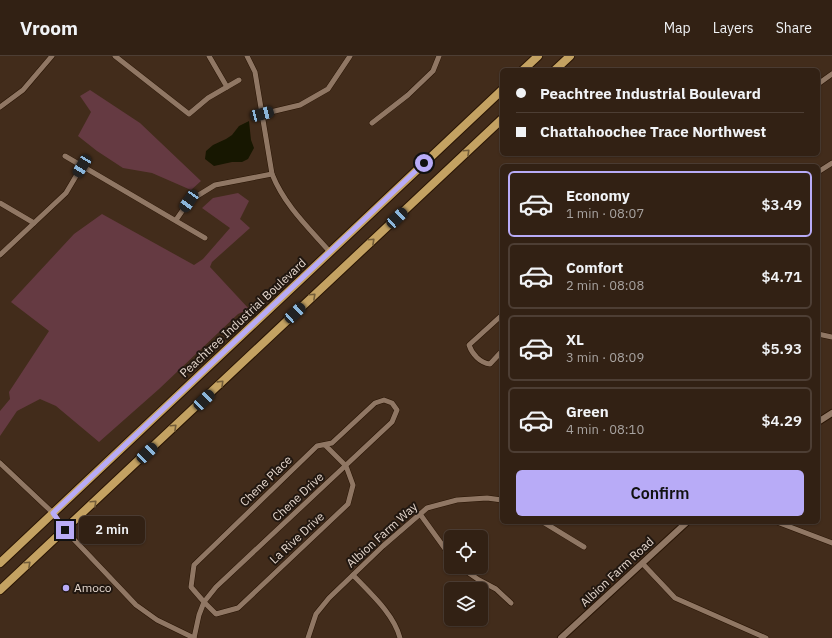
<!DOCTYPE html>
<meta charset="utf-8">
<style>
body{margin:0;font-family:"IBM Plex Sans",sans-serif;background:#3d2e22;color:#f1f3f6;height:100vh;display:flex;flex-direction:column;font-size:15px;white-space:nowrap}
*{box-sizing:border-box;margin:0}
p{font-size:13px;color:#a8a3a0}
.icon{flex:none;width:22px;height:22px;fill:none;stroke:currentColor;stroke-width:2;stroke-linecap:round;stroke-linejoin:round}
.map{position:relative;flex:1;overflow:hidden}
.side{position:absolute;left:500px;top:108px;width:320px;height:360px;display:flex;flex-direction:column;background:#322114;border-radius:6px;box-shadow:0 1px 3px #0004,0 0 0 1px #4d3e34}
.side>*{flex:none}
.hud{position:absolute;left:500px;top:12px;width:320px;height:88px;border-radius:6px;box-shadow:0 1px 3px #0004,0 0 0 1px #4d3e34;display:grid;align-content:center;height:88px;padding:0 16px;background:#322114}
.buttons{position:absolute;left:444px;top:474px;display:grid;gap:8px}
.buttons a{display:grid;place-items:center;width:44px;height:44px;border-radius:6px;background:#322114;box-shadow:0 1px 3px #0004,0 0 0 1px #4d3e34;font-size:20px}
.end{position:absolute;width:18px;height:18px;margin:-9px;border:5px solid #b8abf7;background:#111;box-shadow:0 0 0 2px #111}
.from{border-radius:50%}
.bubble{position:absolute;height:28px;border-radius:6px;background:#322114;box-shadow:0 1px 3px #0004,0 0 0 1px #4d3e34;font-size:13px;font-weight:600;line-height:28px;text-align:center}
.car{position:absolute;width:12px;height:24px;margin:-12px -6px;border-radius:5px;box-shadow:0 0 3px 1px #0007;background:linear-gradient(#222 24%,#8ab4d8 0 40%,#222 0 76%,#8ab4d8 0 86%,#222 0)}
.hud b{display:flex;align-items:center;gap:14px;height:38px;font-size:15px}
.hud b+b{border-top:1px solid #4d3e34}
.hud i{width:10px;height:10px;background:#f1f3f6}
ul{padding:7px 0 0;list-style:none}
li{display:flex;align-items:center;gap:12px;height:66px;margin:0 8px 6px;padding:0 8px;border:2px solid #4d3e34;border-radius:6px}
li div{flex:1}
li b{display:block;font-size:15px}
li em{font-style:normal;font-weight:600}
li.selected{border-color:#b8abf7}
li>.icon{width:36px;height:36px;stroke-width:1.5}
.action{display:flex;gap:8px;margin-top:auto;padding:8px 16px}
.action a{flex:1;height:46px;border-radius:6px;background:#b8abf7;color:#111;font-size:16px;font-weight:600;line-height:46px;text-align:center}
header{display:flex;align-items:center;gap:24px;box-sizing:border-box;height:56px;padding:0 20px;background:#322114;border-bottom:1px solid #4d3e34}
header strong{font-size:19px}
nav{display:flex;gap:22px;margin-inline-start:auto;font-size:14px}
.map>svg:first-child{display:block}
.green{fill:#653a42}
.water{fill:#171701}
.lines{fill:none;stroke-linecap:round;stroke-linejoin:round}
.minor-casing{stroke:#281404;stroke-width:6}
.tertiary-casing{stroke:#281404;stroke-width:8}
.trunk-casing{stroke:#281404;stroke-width:10}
.minor{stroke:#907764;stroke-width:5}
.tertiary{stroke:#907764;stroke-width:6}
.trunk{stroke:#c4a262;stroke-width:8}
.oneway{stroke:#725c39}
.route{stroke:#b8abf7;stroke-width:5}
.poi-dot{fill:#b8abf7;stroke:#211710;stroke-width:1.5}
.labels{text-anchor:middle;stroke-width:4;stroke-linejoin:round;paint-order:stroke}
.street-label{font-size:12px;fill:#e5d7cd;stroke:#211710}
.poi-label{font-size:12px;fill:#e5d7cd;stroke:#211710;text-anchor:start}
</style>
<header>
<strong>Vroom</strong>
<nav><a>Map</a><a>Layers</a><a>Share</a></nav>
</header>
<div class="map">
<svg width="832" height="582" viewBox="0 0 832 582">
<rect width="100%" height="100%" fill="#422c1b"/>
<g class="green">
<path d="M90,34L140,67L201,125L191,134L152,117L123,112L97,95L78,80L91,56L80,40Z"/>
<path d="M238,137L249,145L240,163L250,172L212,206L210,211L249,253L238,258L159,333L99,386L56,350L40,343L17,355L0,380V355L10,343L9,336L49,275L11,246L74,178L102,158L194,209L203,203L230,172L202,152L213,142Z"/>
</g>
<path class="water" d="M249,65L251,84L254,92L248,103L242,106H232L214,110L205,103L206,95L213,89L226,83L232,79L239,70Z"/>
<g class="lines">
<defs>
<g id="minor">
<path d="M115,0L189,58L208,42L239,24"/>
<path d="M209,0L227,31"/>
<path d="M247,0L255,16L272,118C285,150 308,171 330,196"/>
<path d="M818,28L832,18"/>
<path d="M0,51L23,34L52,0"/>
<path d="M262,58L300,49L328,33L350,0"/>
<path d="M372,67L408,39L433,15L439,0"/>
<path d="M65,100L205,182"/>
<path d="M707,110H711"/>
<path d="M818,116L832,107"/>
<path d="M0,147L34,167"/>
<path d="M176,164L189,145L215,129L272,118"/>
<path d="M0,199L66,137L82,110"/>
<path d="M502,259L469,289C472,298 480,307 490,308L502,295"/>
<path d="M818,278L832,281"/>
<path d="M0,407L53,457L65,474L136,549L157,564L194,582"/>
<path d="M420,458L451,501"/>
<path d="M543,466L584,491"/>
<path d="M777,466L832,487"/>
<path d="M642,507L675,542L766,582"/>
<path d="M460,511L479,524L496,533L511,547"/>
<path d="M353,519C370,537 394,558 400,582"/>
<path d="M194,582L199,559L204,546L216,531L392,366L397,354L392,347L384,344L375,347L332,387L317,390L194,509L191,531L204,546L216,558L238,552L348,448L353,429L346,410L325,389"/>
<path d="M308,582L316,558L329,542L383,490L427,452L457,444L487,442L502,444"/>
</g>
<g id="tertiary">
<path d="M818,366L832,357"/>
<path d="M561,582L687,466"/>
</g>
<g id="trunk">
<path d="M523,14L538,0"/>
<path d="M555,14L570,0"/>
<path d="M0,507L502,34"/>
<path d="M0,534L502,63"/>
</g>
</defs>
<use href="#minor" class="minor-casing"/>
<use href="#tertiary" class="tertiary-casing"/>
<use href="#trunk" class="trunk-casing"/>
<use href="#minor" class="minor"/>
<use href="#tertiary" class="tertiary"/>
<use href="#trunk" class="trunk"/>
</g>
<defs><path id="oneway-chevron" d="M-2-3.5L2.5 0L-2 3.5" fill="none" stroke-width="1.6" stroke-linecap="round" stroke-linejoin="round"/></defs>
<g class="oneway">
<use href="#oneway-chevron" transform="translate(467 96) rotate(-43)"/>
<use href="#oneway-chevron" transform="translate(372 185) rotate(-43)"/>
<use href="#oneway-chevron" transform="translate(313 240) rotate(-43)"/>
<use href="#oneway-chevron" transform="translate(221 327) rotate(-44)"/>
<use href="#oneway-chevron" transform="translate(174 371) rotate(-43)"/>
<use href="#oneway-chevron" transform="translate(94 447) rotate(-43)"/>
<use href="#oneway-chevron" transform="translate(28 508) rotate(-43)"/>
</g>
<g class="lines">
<path class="route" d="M65,474L53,457L424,107"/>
</g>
<circle class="poi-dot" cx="66" cy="532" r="4"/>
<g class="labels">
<g class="street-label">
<text transform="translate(243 262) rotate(-43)" y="4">Peachtree Industrial Boulevard</text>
<text transform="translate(266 425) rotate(-44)" y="4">Chene Place</text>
<text transform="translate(298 441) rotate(-43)" y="4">Chene Drive</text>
<text transform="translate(382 479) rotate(-42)" y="4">Albion Farm Way</text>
<text transform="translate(297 482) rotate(-43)" y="4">La Rive Drive</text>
<text transform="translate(617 516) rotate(-43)" y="4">Albion Farm Road</text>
</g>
<g class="poi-label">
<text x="74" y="536">Amoco</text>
</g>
</g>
</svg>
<div class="buttons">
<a><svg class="icon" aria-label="locate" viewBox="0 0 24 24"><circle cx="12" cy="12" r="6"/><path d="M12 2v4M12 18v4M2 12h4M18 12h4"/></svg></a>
<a><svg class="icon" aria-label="layers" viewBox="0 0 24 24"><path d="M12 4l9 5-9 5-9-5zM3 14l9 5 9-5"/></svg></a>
</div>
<i class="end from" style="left:424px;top:107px"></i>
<i class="end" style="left:65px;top:474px"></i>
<div class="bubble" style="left:79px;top:460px;width:66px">2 min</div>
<i class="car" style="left:262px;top:58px;rotate:76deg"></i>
<i class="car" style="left:82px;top:110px;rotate:211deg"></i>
<i class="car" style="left:189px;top:145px;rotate:215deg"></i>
<i class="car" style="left:397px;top:162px;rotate:47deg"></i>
<i class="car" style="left:295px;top:257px;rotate:47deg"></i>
<i class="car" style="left:204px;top:344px;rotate:46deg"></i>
<i class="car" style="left:147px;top:397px;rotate:46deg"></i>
<div class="hud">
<b><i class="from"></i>Peachtree Industrial Boulevard</b>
<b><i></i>Chattahoochee Trace Northwest</b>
</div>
<section class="side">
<ul>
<li class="selected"><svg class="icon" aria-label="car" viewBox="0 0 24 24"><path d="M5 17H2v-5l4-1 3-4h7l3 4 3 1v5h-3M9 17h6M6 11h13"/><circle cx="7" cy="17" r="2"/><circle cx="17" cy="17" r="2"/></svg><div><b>Economy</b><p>1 min · 08:07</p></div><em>$3.49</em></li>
<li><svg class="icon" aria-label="car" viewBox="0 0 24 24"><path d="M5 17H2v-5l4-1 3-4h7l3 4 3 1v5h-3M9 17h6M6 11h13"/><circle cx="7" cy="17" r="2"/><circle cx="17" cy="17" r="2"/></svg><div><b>Comfort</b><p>2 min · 08:08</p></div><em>$4.71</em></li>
<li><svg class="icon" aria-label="car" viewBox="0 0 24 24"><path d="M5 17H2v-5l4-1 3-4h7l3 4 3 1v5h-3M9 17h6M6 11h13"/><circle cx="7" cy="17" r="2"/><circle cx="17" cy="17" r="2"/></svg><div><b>XL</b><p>3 min · 08:09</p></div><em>$5.93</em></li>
<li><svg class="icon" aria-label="car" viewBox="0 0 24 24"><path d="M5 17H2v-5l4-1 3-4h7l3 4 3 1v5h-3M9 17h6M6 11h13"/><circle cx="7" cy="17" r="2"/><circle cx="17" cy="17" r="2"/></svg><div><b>Green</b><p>4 min · 08:10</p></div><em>$4.29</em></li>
</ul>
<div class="action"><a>Confirm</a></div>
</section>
</div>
